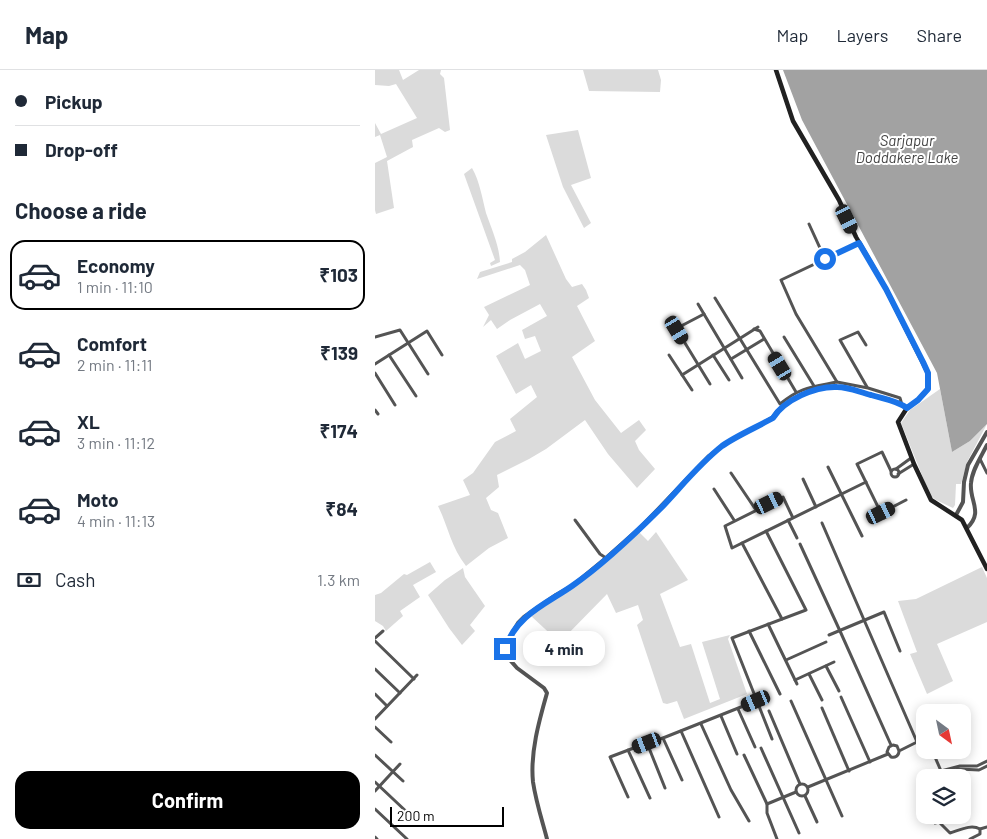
<!DOCTYPE html>
<meta charset="utf-8">
<style>
body{margin:0;font-family:Barlow,sans-serif;background:#f6f6f7;color:#1f2937;height:100vh;display:flex;flex-direction:column;font-size:19px;white-space:nowrap}
*{box-sizing:border-box;margin:0}
p{font-size:16px;color:#747a83}
.icon{flex:none;width:28px;height:28px;fill:none;stroke:currentColor;stroke-width:2;stroke-linecap:round;stroke-linejoin:round}
.map{position:relative;flex:1;overflow:hidden}
.drawer{display:flex;flex-direction:column;background:#fff;width:375px}
.drawer>*{flex:none}
.banner{display:grid;align-content:center;height:110px;padding:0 15px;background:#fff}
.needle{width:32px;rotate:147deg}
.fabs{position:absolute;left:541px;top:634px;display:grid;gap:10px}
.fabs a{display:grid;place-items:center;width:55px;height:55px;border-radius:10px;background:#fff;box-shadow:0 2px 12px #0003;font-size:25px}
.scale{position:absolute;left:15px;bottom:12px;width:114px;box-sizing:border-box;padding-left:5px;border:2px solid #000;border-top:0;font-size:14px;line-height:18px;white-space:nowrap;color:#000;-webkit-text-stroke:4px #fff;paint-order:stroke}
.end{position:absolute;width:22px;height:22px;margin:-11px;border:6px solid #1a73e8;background:#fff;box-shadow:0 0 0 2px #fff}
.from{border-radius:50%}
.bubble{position:absolute;height:35px;border-radius:15px;background:#fff;box-shadow:0 2px 12px #0003;font-size:16px;font-weight:700;line-height:35px;text-align:center}
.car{position:absolute;width:15px;height:30px;margin:-15px -8px;border-radius:6px;box-shadow:0 0 4px 1px #0007;background:linear-gradient(#222 24%,#8ab4d8 0 40%,#222 0 76%,#8ab4d8 0 86%,#222 0)}
.banner b{display:flex;align-items:center;gap:18px;height:48px;font-size:19px}
.banner b+b{border-top:1px solid #e0e1e3}
.banner i{width:12px;height:12px;background:#1f2937}
ul{padding:0;list-style:none}
li{display:flex;align-items:center;gap:15px;height:70px;margin:0 10px 8px;padding:0 5px;border:2px solid transparent;border-radius:15px}
li div{flex:1}
li b{display:block;font-size:19px}
li em{font-style:normal;font-weight:700}
li.on{border-color:#000}
li>.icon{width:45px;height:45px;stroke-width:1.5}
h2{padding:0 15px;font-size:22px;line-height:60px}
.pay{display:flex;align-items:center;gap:12px;height:55px;padding:0 15px;font-size:19px}
.pay p{margin-inline-start:auto}
.cta{display:flex;gap:10px;margin-top:auto;padding:10px 15px}
.cta a{flex:1;height:58px;border-radius:15px;background:#000;color:#fff;font-size:20px;font-weight:700;line-height:58px;text-align:center}
header{display:flex;align-items:center;gap:30px;box-sizing:border-box;height:70px;padding:0 25px;background:#fff;border-bottom:1px solid #e0e1e3}
header strong{font-size:24px}
nav{display:flex;gap:28px;margin-inline-start:auto;font-size:18px}
main{display:flex;flex:1;min-height:0}
.map>svg:first-child{display:block}
.green{fill:#dbdbdb}
.water{fill:#a2a2a2}
.lines{fill:none;stroke-linecap:round;stroke-linejoin:round}
.minor{stroke:#545454;stroke-width:3}
.tertiary{stroke:#545454;stroke-width:4}
.secondary{stroke:#212121;stroke-width:4.5}
.route{stroke:#1a73e8;stroke-width:6}
.labels{text-anchor:middle;stroke-width:4;stroke-linejoin:round;paint-order:stroke}
.water-label{font-size:15px;font-style:italic;fill:#434343;stroke:#fff}
</style>
<header>
<strong>Map</strong>
<nav><a>Map</a><a>Layers</a><a>Share</a></nav>
</header>
<main>
<section class="drawer">
<div class="banner">
<b><i class="from"></i>Pickup</b>
<b><i></i>Drop-off</b>
</div>
<h2>Choose a ride</h2>
<ul>
<li class="on"><svg class="icon" aria-label="car" viewBox="0 0 24 24"><path d="M5 17H2v-5l4-1 3-4h7l3 4 3 1v5h-3M9 17h6M6 11h13"/><circle cx="7" cy="17" r="2"/><circle cx="17" cy="17" r="2"/></svg><div><b>Economy</b><p>1 min · 11:10</p></div><em>₹103</em></li>
<li><svg class="icon" aria-label="car" viewBox="0 0 24 24"><path d="M5 17H2v-5l4-1 3-4h7l3 4 3 1v5h-3M9 17h6M6 11h13"/><circle cx="7" cy="17" r="2"/><circle cx="17" cy="17" r="2"/></svg><div><b>Comfort</b><p>2 min · 11:11</p></div><em>₹139</em></li>
<li><svg class="icon" aria-label="car" viewBox="0 0 24 24"><path d="M5 17H2v-5l4-1 3-4h7l3 4 3 1v5h-3M9 17h6M6 11h13"/><circle cx="7" cy="17" r="2"/><circle cx="17" cy="17" r="2"/></svg><div><b>XL</b><p>3 min · 11:12</p></div><em>₹174</em></li>
<li><svg class="icon" aria-label="car" viewBox="0 0 24 24"><path d="M5 17H2v-5l4-1 3-4h7l3 4 3 1v5h-3M9 17h6M6 11h13"/><circle cx="7" cy="17" r="2"/><circle cx="17" cy="17" r="2"/></svg><div><b>Moto</b><p>4 min · 11:13</p></div><em>₹84</em></li>
</ul>
<div class="pay"><svg class="icon" aria-label="cash" viewBox="0 0 24 24"><path d="M3 7h18v10H3z"/><circle cx="12" cy="12" r="2"/></svg>Cash<p>1.3 km</p></div>
<div class="cta"><a>Confirm</a></div>
</section>
<div class="map">
<svg width="612" height="769" viewBox="0 0 612 769">
<rect width="100%" height="100%" fill="#fff"/>
<g class="green">
<path d="M0,0H24L28,10L44,0H66L65,4L69,8L75,60L70,62L64,58L37,70L38,77L12,91L19,138L1,144L0,140V93L12,87L5,65L0,67V53L6,64L42,48L21,14L14,16L0,15Z"/>
<path d="M208,0H283L286,10L285,22L214,21Z"/>
<path d="M203,60L216,108L196,115L216,153L209,158L188,117L171,65Z"/>
<path d="M97,98C105,112 107,128 111,143C117,160 124,175 125,192L116,196L115,193L120,190L89,104Z"/>
<path d="M171,165L191,209L197,217L207,214L211,220L214,228L202,236L220,271L197,287L220,330L246,363L264,350L271,360L260,371L264,380L280,399L262,418L233,384L210,350L171,379L154,389L122,405L124,417L111,428L116,440L123,443L133,468L114,478L91,496C76,477 73,456 63,436L95,425L88,410L98,403L120,372L141,361L135,349L162,327L156,315L141,324L121,286L143,273L150,289L166,281L160,266L150,269L147,260L172,246L165,234L135,250L122,259L116,250L108,257L114,245L109,237L155,215L150,200L145,195L102,209L105,202L137,192V189L150,182Z"/>
<path d="M565,319L577,382L595,371L612,354L592,392L586,414H581L580,435L578,438L561,430L555,425L526,353L535,340Z"/>
<path d="M264,462L273,471L281,462L313,510L285,524L305,577L316,574L335,633L345,629L327,572L355,565L353,569L372,624L309,649L302,631L292,634L288,633L262,555L268,550L263,535L241,543L232,524L186,571H183L155,545L181,527L203,514Z"/>
<path d="M55,492L61,502L38,515L45,527L25,541L28,546L11,561L8,556L0,551V525L6,523L29,504L32,505Z"/>
<path d="M607,497L612,508V552L562,574L578,611L552,624L535,584L542,582L523,531L541,529Z"/>
<path d="M88,498L90,507L110,536L95,555L100,561L87,575L74,558L53,525L70,510Z"/>
</g>
<path class="water" d="M408,0H612V354L595,371L577,382L562,303L427,50Z"/>
<g class="lines">
<g class="minor">
<path d="M434,154L450,189"/>
<path d="M484,173L406,210L421,244L462,312L493,318L522,327L525,328L527,335"/>
<path d="M340,228L405,334C425,317 437,317 462,312"/>
<path d="M323,234L367,308"/>
<path d="M329,244L308,255L302,260L335,314"/>
<path d="M379,259L385,261L421,322"/>
<path d="M0,267L25,260L53,304"/>
<path d="M409,267L439,316"/>
<path d="M491,275L483,262L465,270L492,317"/>
<path d="M14,285L41,326"/>
<path d="M294,285L317,320"/>
<path d="M338,285L354,310"/>
<path d="M356,289L389,269"/>
<path d="M0,294L52,261L67,285"/>
<path d="M0,303L20,335"/>
<path d="M307,305L383,257"/>
<path d="M0,340L3,344"/>
<path d="M605,389L612,403"/>
<path d="M453,397L487,466"/>
<path d="M521,399L536,388"/>
<circle cx="520" cy="403" r="4"/>
<path d="M516,401L507,382L482,394L506,443L531,430"/>
<path d="M356,403L381,440"/>
<path d="M523,404L539,394"/>
<path d="M428,409L441,437"/>
<path d="M339,419L359,450"/>
<path d="M506,443L509,448"/>
<path d="M418,448L408,427L350,456L357,478L491,412"/>
<path d="M200,450L225,484L231,488"/>
<path d="M413,450L422,468"/>
<path d="M447,453L542,672"/>
<path d="M391,461L431,540L357,568L397,669"/>
<path d="M367,473L407,549"/>
<path d="M425,474L465,561L516,675"/>
<path d="M393,554L422,614"/>
<path d="M374,561L405,624"/>
<path d="M454,565L509,542L525,581"/>
<path d="M0,568L8,561"/>
<path d="M0,571L39,609"/>
<path d="M411,590L451,572"/>
<path d="M451,596L464,621"/>
<path d="M0,599L25,623"/>
<path d="M434,604L447,630"/>
<path d="M420,610L459,592"/>
<path d="M0,624L12,636"/>
<path d="M466,627L495,692"/>
<path d="M416,631L467,746"/>
<path d="M447,638L474,701"/>
<path d="M363,639L380,677"/>
<path d="M394,641L425,714"/>
<path d="M346,646L362,684"/>
<path d="M0,649L42,605"/>
<path d="M326,654L356,720L374,751"/>
<path d="M0,657L16,672"/>
<path d="M306,661L344,747"/>
<path d="M288,668L307,710"/>
<path d="M272,673L290,718"/>
<path d="M386,678L424,763"/>
<path d="M253,680L275,728"/>
<path d="M557,680L566,701"/>
<path d="M524,681L522,676L518,675L514,677L512,682L516,687C520,688 524,686 524,681L550,668"/>
<path d="M0,685L28,711"/>
<path d="M369,685L392,734V743L402,769"/>
<path d="M566,701L585,696H602L612,691"/>
<path d="M569,702L584,699L604,700L612,696"/>
<path d="M0,712L35,745"/>
<circle cx="427" cy="720" r="6"/>
<path d="M433,717L513,684"/>
<path d="M0,721L25,694"/>
<path d="M430,726L442,752"/>
<path d="M253,727L235,687L272,673L288,668L381,631"/>
<path d="M392,734L421,722"/>
<path d="M550,734V735"/>
<path d="M0,739L32,769"/>
<path d="M556,745L560,753L564,752L575,763C585,760 596,754 605,759"/>
<path d="M0,767L2,769"/>
<path d="M595,769L605,764V759L612,757"/>
</g>
<g class="tertiary">
<path d="M581,445L588,432L589,412L593,395L612,362"/>
<path d="M592,458C609,442 594,431 596,413C597,400 606,387 612,375"/>
<path d="M172,769C167,750 161,732 158,712C155,683 164,651 172,623L169,618L142,598L129,583L131,574L143,553L149,547L181,525L197,516L231,488L267,456L334,386L350,374L397,348C409,330 440,316 462,317C473,317 484,322 496,325C509,329 521,330 532,338"/>
</g>
<path class="secondary" d="M401,0L418,51L464,130L481,167L511,219L553,303V319L543,330L532,338L523,352L539,394L556,430L587,450L612,499"/>
</g>
<g class="lines">
<path class="route" d="M130,579C141,545 171,534 197,516C229,494 259,465 286,438C306,417 324,394 347,376C361,366 382,357 398,348C409,330 440,316 462,317C474,317 484,322 496,325C509,329 521,330 532,338L543,330L553,319V303L548,292L511,219L484,173L450,189"/>
</g>
<g class="labels">
<g class="water-label">
<text x="532" y="76">Sarjapur<tspan x="532" dy="17">Doddakere Lake</tspan></text>
</g>
</g>
</svg>
<div class="fabs">
<a><svg class="needle" viewBox="-14 -14 28 28"><path d="M0-13l5 13h-10z" fill="#e53935"/><path d="M0 13l5-13h-10z" fill="#747a83"/></svg></a>
<a><svg class="icon" aria-label="layers" viewBox="0 0 24 24"><path d="M12 4l9 5-9 5-9-5zM3 14l9 5 9-5"/></svg></a>
</div>
<div class="scale">200 m</div>
<i class="end from" style="left:450px;top:189px"></i>
<i class="end" style="left:130px;top:579px"></i>
<div class="bubble" style="left:148px;top:561px;width:82px">4 min</div>
<i class="car" style="left:472px;top:149px;rotate:154deg"></i>
<i class="car" style="left:302px;top:260px;rotate:149deg"></i>
<i class="car" style="left:405px;top:296px;rotate:329deg"></i>
<i class="car" style="left:394px;top:433px;rotate:64deg"></i>
<i class="car" style="left:506px;top:443px;rotate:64deg"></i>
<i class="car" style="left:381px;top:631px;rotate:247deg"></i>
<i class="car" style="left:272px;top:673px;rotate:249deg"></i>
</div>
</main>
